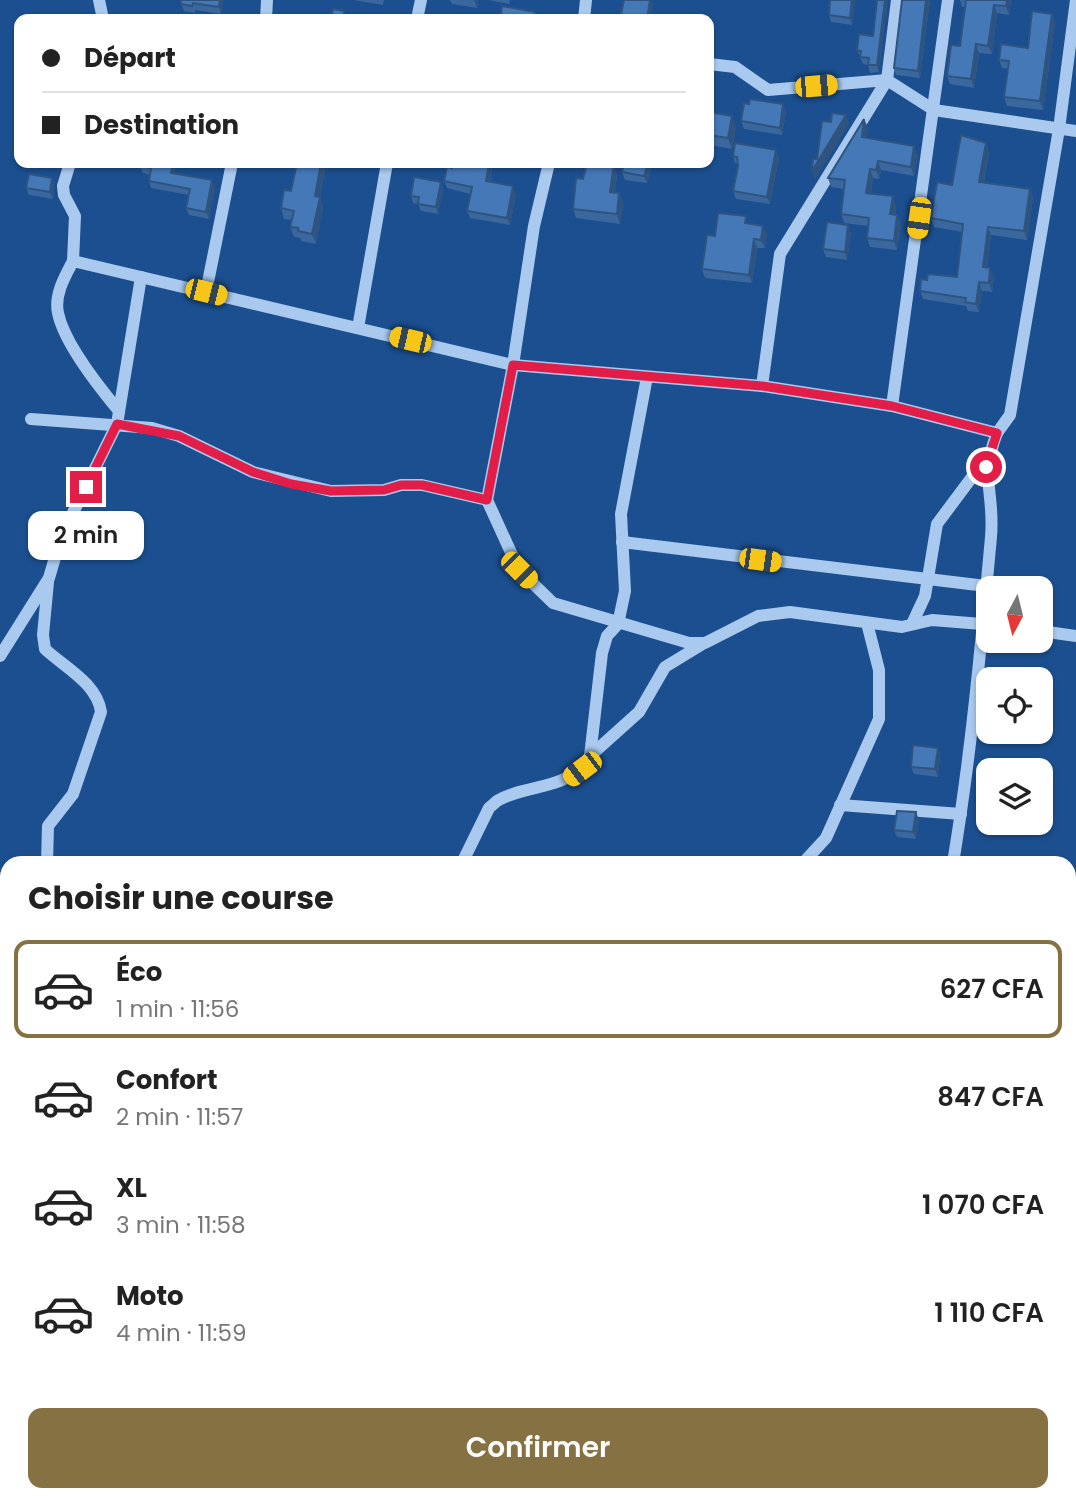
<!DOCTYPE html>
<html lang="fr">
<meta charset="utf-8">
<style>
body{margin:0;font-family:Poppins,sans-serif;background:#f6f6f6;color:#222;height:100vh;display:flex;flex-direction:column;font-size:26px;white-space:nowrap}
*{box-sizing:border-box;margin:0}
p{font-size:23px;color:#767676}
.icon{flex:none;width:38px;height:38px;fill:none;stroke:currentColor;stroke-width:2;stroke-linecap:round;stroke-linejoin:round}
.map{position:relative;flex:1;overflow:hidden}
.panel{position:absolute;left:0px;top:856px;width:1076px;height:646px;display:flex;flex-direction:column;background:#fff;border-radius:21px 21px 0 0;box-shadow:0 2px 5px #0004}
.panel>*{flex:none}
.banner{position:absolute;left:14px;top:14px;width:700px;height:154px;border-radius:14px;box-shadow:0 2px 5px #0004;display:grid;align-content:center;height:154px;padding:0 28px;background:#fff}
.needle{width:46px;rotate:187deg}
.fabs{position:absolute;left:976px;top:576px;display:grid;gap:14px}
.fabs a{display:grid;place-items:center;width:77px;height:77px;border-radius:14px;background:#fff;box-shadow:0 2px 5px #0004;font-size:35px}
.end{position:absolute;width:32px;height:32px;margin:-16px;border:9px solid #e11d48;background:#fff;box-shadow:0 0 0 4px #fff}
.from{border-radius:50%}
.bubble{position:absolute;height:49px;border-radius:14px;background:#fff;box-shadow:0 2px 5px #0004;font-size:23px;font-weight:600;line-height:49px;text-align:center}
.car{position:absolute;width:21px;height:42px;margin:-21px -10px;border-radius:9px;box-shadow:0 0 5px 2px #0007;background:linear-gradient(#f5c518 24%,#345 0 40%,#f5c518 0 76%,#345 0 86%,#f5c518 0)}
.banner b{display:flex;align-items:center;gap:24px;height:66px;font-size:26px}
.banner b+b{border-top:2px solid #e0e0e0}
.banner i{width:18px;height:18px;background:#222}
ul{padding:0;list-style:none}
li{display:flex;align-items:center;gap:21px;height:98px;margin:0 14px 10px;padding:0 14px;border:4px solid transparent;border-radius:14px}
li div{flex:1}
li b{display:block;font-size:26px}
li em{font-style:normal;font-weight:600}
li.current{border-color:#857141}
li>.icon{width:63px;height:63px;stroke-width:1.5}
h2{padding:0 28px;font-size:32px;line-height:84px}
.cta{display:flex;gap:14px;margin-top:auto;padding:14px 28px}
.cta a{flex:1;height:80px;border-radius:14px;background:#857141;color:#fff;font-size:28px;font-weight:600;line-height:80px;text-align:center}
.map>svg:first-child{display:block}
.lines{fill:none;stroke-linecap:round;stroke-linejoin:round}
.minor{stroke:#a9c9ee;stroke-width:12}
.wall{fill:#3a679d}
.shaded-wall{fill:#305480}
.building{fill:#4478b7;stroke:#305480;stroke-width:2}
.route{stroke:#e11d48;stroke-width:9}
</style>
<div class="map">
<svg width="1076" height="1501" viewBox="0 0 1076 1501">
<rect width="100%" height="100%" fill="#1b4f8f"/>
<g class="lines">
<g class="minor">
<path d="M99,0L103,19"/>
<path d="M266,19L267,0"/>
<path d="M417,19L421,0"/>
<path d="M584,19L586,0"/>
<path d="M709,64L735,67L768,90L887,80L934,110L1076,131"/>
<path d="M70,163L63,186L64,195L75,216L73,261L513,365L534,226L549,163"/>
<path d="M73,261C65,276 54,295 58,313C64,343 99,387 119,411"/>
<path d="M206,292L232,163"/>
<path d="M358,328L387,163"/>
<path d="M762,386L780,254L887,80L897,0"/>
<path d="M892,406L948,0"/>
<path d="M31,419L152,428L179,436L253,472L331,491L384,490L401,485H422L487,500"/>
<path d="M997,433L1010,415L1059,129L1076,0"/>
<path d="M622,542L986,586L989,590"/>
<path d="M912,624L925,596L937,524L987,457"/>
<path d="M1041,631L1076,636"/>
<path d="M0,656L49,578L61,537L117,424L141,277"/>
<path d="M590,756L639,712L665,667L701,645"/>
<path d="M840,805L961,814"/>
<path d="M47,863L48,826L73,794L101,712C97,683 64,667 45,649L43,635L48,582"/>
<path d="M462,863L489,808L497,801C530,782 566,793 590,756L602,653L607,636L618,624L625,591L621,514L647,377"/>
<path d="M803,863L826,838L879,719V670L867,623"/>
<path d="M953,863C971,755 981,646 991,537C995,493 979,479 997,433L892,406L762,386L513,365L487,500L519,570L553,603L689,643H705L758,616L790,612L902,627L932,620L982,624L989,625"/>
<path d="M1069,978L1076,990"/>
<path d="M1069,1166L1076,1159"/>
</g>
</g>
<g class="wall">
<path d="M181,0H223L221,14L195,10V13L184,11L181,4Z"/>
<path d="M353,0H384L383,5Z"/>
<path d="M450,0H478L477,8L452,4Z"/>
<path d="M488,0H510L509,4Z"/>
<path d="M830,0H855L852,25L831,22L829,15Z"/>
<path d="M930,0L920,78L896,75L894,68Z"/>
<path d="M960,0H1011L1009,15L997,13L992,54L979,53L974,88L950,84L947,76L960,46L965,7H962Z"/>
<path d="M1052,14L1055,23L1043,110L1007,106L1004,97L1008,69L1002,68L999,60L1028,48Z"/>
<path d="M873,36L879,72L870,73L868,65L863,64L857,50Z"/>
<path d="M749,104L786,111L782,135L744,129L741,121Z"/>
<path d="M709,112L736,127L732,149L709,145Z"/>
<path d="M864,119L868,128L866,137L918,155L914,176L881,170L879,179L873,178L871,193L896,206L895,215H897L901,225L897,250L870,247L867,238L868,226L844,223L841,214L844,189L831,187L828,178Z"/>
<path d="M989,152L984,182L1030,189L1033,198L1027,240L991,235L987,268L994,277L992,292L982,291L979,312L968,311L966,306L923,299L920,291L927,280L957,277L962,232L934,227L931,218L952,185Z"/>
<path d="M733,156L779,158L770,204L736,199L733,191L738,164L735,163Z"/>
<path d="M297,163H331V165L326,164L320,197L323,207L316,244L301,241L300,238L294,237L290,227L292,220L284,219L281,208L291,191Z"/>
<path d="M493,163L490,182L516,194L510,225L470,218L467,211L470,194L447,188L444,181L452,168L474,167Z"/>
<path d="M624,163H653L647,183L625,180L622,172Z"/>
<path d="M140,166L175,173L215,188L209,219L189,215L186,208L189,195L151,188L149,181L150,175L143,173Z"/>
<path d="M617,174L615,193H619L623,203L620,224L576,218L573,209L583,179Z"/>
<path d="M52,178L54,185L53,199L29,195L26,188Z"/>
<path d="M441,182L443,189L438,214L421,211L418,204L413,203L411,196Z"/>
<path d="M748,224L767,234L765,248H757L752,283L705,278L702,269L715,236Z"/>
<path d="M851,232L847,260L826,257L823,249Z"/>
<path d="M938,748L940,755L938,777L914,774L911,767Z"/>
<path d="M919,820L916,839L897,837L894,830Z"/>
</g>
<g class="shaded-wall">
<path d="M220,0H223L221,14L219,7Z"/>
<path d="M474,0H478L477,8Z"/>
<path d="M650,0H651L653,5L650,19H647Z"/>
<path d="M852,0H855L852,25L850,18Z"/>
<path d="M885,0H888L879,72L877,65Z"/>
<path d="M926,0H930L920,78L918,71Z"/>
<path d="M1007,0H1011L1009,15L1006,6Z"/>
<path d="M994,5L997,13L992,54L988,46Z"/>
<path d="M1052,14L1055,23L1043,110L1040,101Z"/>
<path d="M976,44L979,53L974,88L971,79Z"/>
<path d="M783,104L786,111L782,135L780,128Z"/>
<path d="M846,115L849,124L815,180L812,171Z"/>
<path d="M732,116L736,127L732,149L728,138Z"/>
<path d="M864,119L868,128L865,146L862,137Z"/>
<path d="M986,143L989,152L982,190L979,182Z"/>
<path d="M914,146L918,155L914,176L911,167Z"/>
<path d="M776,150L779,158L770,204L767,197Z"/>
<path d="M878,161L881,170L879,179L876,170Z"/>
<path d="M173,163H177L173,180L171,173Z"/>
<path d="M321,163H326V164L320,197L323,207L316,244L312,234L315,196Z"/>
<path d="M489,163H493L488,189L486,181Z"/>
<path d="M648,163H653L647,183L644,176Z"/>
<path d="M614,164L617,174L614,202L610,192Z"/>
<path d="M870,169L873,178L870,202L866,193Z"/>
<path d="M52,178L54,185L53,199L50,192Z"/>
<path d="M212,180L215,188L209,219L206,212Z"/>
<path d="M441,182L443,189L438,214L436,207Z"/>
<path d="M513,186L516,194L510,225L507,218Z"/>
<path d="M1030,189L1033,198L1027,240L1024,231Z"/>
<path d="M619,193L623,203L620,224L617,214Z"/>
<path d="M893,196L896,206L894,224L890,214Z"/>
<path d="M897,215L901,225L897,250L894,241Z"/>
<path d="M848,225L851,232L847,260L845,252Z"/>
<path d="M763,226L767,234L765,248L761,240Z"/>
<path d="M988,227L991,235L986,276L983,267Z"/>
<path d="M754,239L757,248L752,283L749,275Z"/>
<path d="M990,268L994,277L992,292L989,283Z"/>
<path d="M979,282L982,291L979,312L976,304Z"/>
<path d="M938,748L940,755L938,777L935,769Z"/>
<path d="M916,812L919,820L916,839L913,832Z"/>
</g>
<g class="building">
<path d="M181,0H220L219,7L193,3L192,6L181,4Z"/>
<path d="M624,0H650L647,19H620Z"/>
<path d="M830,0H852L850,18L829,15Z"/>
<path d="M877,0H885L877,65H868L869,58L860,57L861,51L857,50L859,34L873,36Z"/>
<path d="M902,0H926L918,71L894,68Z"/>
<path d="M966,0H1007L1006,6L994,5L988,46L976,44L971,79L947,76L951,45L960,46Z"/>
<path d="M502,6L535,12L534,19H500Z"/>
<path d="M333,9L344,11L343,19H331Z"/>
<path d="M1032,11L1052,14L1040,101L1004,97L1009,61L999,60L1001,44L1028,48Z"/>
<path d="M750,99L783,104L780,128L741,121L744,103L749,104Z"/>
<path d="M709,112L732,116L728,138L709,135Z"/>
<path d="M832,113L846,115L812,171L813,159H817L822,121L831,122Z"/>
<path d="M864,119L862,137L914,146L911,167L878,161L876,170L870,169L866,193L893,196L890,214L897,215L894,241L867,238L869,218L841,214L845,180L828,178Z"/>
<path d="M961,135L986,143L979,182L1030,189L1024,231L988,227L983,267L990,268L989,283L979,282L976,304L965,302L966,298L920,291L921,279L927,280L928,274L957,277L963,224L931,218L937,182L952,185Z"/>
<path d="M735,143L776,150L767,197L733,191L738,166L737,157L733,156Z"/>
<path d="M141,163H173L171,173L212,180L206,212L186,208L190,189L149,181L151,168L140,166Z"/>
<path d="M297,163H321L315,196L320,197L312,234L298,231V228L290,227L294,211L281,208L284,190L291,191Z"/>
<path d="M453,163L474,167L475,163H489L486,181L513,186L507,218L467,211L472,187L444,181L447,167L452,168Z"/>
<path d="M587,163H606L614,164L610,192L619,193L617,214L573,209L576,178L583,179Z"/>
<path d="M624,163H648L644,176L622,172Z"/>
<path d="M29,174L52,178L50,192L26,188Z"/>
<path d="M414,177L441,182L436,207L418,204L419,197L411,196Z"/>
<path d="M718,213L746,216L745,223L763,226L761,240L754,239L749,275L702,269L707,235L715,236Z"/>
<path d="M827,222L848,225L845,252L823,249Z"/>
<path d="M913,745L938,748L935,769L911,767Z"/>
<path d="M897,811L916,812L913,832L894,830Z"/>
</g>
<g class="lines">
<path class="route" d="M86,487L117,424L179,436L253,472L291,484L331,491L384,490L401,485H422L487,500L513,365L762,386L892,406L997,433L986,467"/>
</g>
</svg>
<div class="fabs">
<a><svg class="needle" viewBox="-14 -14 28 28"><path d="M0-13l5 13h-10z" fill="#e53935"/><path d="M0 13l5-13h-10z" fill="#767676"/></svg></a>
<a><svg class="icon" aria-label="locate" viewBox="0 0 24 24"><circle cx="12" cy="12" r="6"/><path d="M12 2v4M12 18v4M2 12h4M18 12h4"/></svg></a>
<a><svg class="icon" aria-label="layers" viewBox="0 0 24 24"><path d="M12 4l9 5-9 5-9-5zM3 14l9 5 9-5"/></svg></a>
</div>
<i class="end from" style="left:986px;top:467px"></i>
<i class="end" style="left:86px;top:487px"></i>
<div class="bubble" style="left:28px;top:511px;width:116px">2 min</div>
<i class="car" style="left:816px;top:86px;rotate:85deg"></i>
<i class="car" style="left:919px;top:218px;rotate:188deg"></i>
<i class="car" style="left:206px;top:292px;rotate:104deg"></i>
<i class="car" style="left:410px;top:340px;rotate:283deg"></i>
<i class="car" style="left:760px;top:560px;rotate:98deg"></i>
<i class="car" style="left:519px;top:570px;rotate:135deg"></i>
<i class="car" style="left:582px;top:769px;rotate:233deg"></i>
<div class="banner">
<b><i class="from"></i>Départ</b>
<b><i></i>Destination</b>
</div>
<section class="panel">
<h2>Choisir une course</h2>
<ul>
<li class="current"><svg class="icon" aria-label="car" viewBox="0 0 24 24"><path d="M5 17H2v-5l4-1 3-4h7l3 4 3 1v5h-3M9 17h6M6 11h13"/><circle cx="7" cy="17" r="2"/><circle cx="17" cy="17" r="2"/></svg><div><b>Éco</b><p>1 min · 11:56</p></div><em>627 CFA</em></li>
<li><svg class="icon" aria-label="car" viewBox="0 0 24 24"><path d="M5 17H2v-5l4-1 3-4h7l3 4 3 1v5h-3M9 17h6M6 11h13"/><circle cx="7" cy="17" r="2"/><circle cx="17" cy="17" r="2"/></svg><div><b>Confort</b><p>2 min · 11:57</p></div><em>847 CFA</em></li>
<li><svg class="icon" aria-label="car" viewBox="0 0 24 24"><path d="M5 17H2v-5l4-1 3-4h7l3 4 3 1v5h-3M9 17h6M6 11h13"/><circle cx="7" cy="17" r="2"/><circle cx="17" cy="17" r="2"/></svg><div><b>XL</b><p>3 min · 11:58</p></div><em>1 070 CFA</em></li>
<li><svg class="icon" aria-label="car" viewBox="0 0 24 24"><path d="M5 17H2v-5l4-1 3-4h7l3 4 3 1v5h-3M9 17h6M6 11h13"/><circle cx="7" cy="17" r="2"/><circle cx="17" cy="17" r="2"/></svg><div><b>Moto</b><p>4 min · 11:59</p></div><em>1 110 CFA</em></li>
</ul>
<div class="cta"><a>Confirmer</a></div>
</section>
</div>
